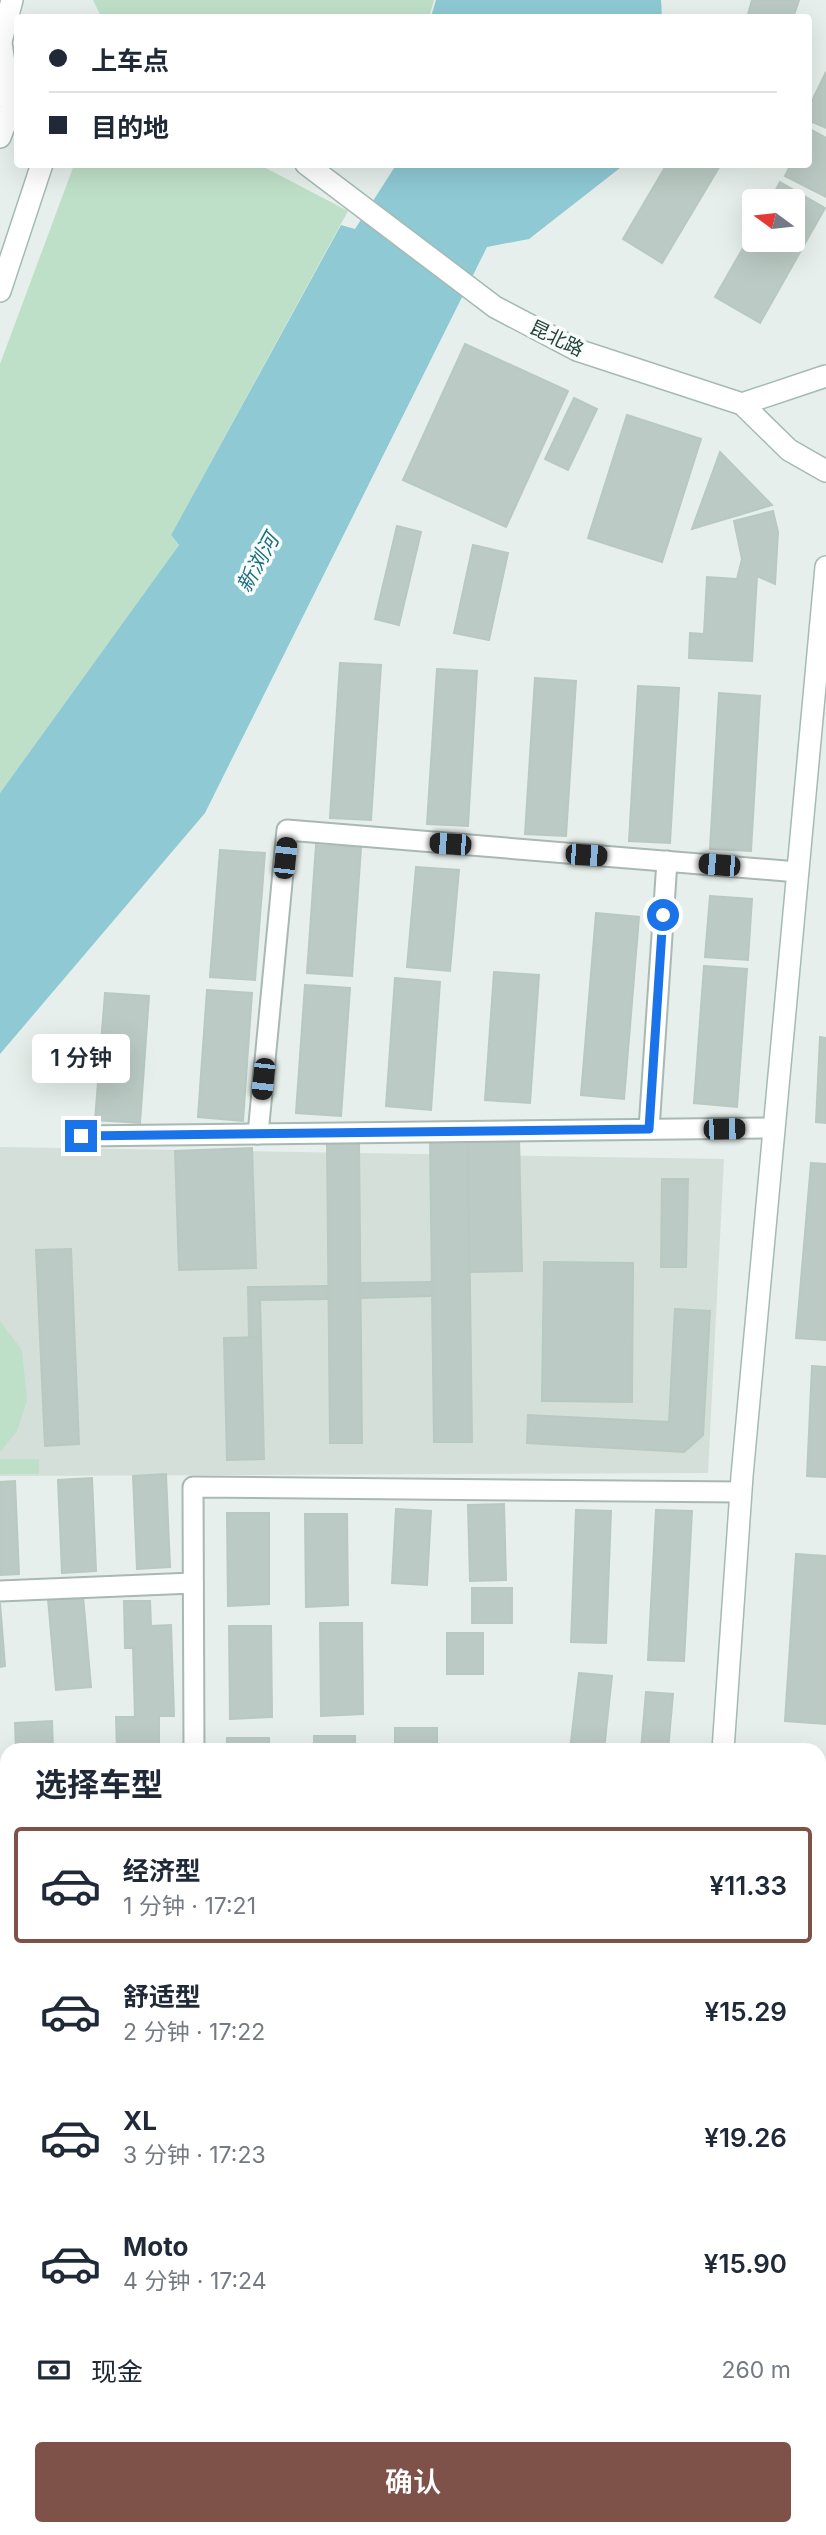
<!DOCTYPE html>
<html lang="zh">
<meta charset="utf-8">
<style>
body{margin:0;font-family:Inter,"Noto Sans SC",sans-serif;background:#f2f2f3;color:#1f2937;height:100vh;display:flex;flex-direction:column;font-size:26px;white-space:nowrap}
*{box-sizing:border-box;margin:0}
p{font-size:23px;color:#747a83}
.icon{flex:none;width:38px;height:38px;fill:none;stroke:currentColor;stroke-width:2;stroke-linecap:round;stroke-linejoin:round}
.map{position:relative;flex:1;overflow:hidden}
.sheet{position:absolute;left:0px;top:1743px;width:826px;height:793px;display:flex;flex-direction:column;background:#fff;border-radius:21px 21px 0 0;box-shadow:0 7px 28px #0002}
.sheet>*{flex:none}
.hud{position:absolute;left:14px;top:14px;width:798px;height:154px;border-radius:7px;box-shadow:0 7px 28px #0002;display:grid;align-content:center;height:154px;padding:0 35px;background:#fff}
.needle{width:46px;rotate:285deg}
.fabs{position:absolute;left:742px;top:189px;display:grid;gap:14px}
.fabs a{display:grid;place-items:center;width:63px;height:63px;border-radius:7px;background:#fff;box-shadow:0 7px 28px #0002;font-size:35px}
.end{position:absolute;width:32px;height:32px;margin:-16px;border:9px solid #1a73e8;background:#fff;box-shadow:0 0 0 4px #fff}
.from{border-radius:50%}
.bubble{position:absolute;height:49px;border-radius:7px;background:#fff;box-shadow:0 7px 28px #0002;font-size:23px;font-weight:600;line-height:49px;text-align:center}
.car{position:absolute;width:21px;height:42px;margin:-21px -10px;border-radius:9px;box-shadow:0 0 5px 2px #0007;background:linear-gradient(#222 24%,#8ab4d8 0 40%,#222 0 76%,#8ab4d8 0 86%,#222 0)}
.hud b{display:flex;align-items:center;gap:24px;height:66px;font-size:26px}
.hud b+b{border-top:2px solid #e0e1e3}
.hud i{width:18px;height:18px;background:#1f2937}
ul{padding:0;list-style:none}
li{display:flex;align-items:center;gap:21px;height:116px;margin:0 14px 10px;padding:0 21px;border:4px solid transparent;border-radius:7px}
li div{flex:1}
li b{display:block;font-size:26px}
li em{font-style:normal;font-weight:600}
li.on{border-color:#7f5249}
li>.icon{width:63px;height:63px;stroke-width:1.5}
h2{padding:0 35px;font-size:32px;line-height:84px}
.pay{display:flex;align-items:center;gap:18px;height:77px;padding:0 35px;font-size:26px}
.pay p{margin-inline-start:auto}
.primary-button{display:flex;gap:14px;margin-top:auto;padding:14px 35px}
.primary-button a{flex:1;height:80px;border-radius:7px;background:#7f5249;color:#fff;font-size:28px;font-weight:600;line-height:80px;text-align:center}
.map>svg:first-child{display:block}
.built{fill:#d4dfda}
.green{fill:#bfe0c8}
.water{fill:#8ec9d4}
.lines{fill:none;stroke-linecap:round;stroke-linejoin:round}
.stream{stroke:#8ec9d4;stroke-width:6}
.building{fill:#bbcac4;stroke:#b8c9c2;stroke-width:2}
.street-casing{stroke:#a8b8b2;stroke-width:23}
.secondary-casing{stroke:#a4bbb3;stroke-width:24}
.street{stroke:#fff;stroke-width:19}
.secondary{stroke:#fff;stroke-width:21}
.route{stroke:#1a73e8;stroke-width:9}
.labels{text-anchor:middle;stroke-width:7;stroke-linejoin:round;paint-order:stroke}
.street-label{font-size:19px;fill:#24423a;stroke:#f7fbf9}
.water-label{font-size:21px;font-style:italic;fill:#1c6f80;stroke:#f7fbf9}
</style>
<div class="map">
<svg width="826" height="2535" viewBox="0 0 826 2535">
<rect width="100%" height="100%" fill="#e6efeb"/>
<path class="built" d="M0,1147L724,1159L708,1473L0,1476Z"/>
<g class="green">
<path d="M93,0H434L429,17L102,18Z"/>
<path d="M74,165H260L348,211L171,535L179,545L0,793V364Z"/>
<path d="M0,1321L22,1350L27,1400L17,1431L0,1452Z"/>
<rect x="0" y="1459" width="39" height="15"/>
</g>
<g class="water">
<path d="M436,0H661L662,17H431Z"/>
<path d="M396,165H622L620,168L529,239L487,247L205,813L0,1054V793L179,545L171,535L341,225L355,229Z"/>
</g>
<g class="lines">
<path class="stream" d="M819,2374H826"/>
</g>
<g class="building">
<path d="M752,0H799L793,18H747Z"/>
<path d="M826,72V128L808,120V109Z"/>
<path d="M810,129L826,138V197L785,176L791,164H808Z"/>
<path d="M667,164H721L662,263L623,239Z"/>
<path d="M780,182L825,208L760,323L715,297L754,229V240H793V201H770Z"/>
<path d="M465,344L568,391L506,527L403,480Z"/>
<path d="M574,398L597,409L568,470L545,459Z"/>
<path d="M627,415L701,439L662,562L588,538Z"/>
<path d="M720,452L772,505L692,529Z"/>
<path d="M773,511L778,532L775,584L757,576L752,661L689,658L690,633L704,634L707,577L737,579L742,559L734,521Z"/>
<path d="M397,526L421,532L399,625L375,619Z"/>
<path d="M473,545L508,553L489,640L454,633Z"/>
<path d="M340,663L381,665L371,820L330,818Z"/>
<path d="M437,669L477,671L468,826L427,824Z"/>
<path d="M535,678L576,681L566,836L525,834Z"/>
<path d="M638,686L679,688L670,843L629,841Z"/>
<path d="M719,693L760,696L751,851L710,849Z"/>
<path d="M316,845L361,848L352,976L307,973Z"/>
<path d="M220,850L265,853L255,980L210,977Z"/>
<path d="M416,867L459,870L450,971L407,967Z"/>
<path d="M710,896L752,899L748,960L705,957Z"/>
<path d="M596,913L639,917L624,1099L581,1095Z"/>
<path d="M704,966L747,969L737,1107L694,1103Z"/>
<path d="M494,972L539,975L530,1103L485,1100Z"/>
<path d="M395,978L440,982L431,1110L386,1106Z"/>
<path d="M305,985L350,988L341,1116L296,1113Z"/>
<path d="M207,990L252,993L243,1121L198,1117Z"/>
<path d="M105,993L149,996L140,1123L95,1120Z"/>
<path d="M820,1037L826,1038V1123L816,1122Z"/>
<path d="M468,1137L472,1442H434L430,1138Z"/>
<path d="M468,1137L519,1138L522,1271L469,1272Z"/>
<path d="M327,1144H359L362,1443H330Z"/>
<path d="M252,1148L256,1268L179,1270L175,1151Z"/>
<path d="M811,1163L826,1164V1340L796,1338Z"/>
<path d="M662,1179H688L686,1267H661Z"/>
<path d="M71,1249L79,1444L45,1446L36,1250Z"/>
<path d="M544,1262L633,1263L632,1402L542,1401Z"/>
<path d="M432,1282V1296L360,1298V1283Z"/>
<path d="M328,1286L327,1299L260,1300L261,1337L249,1338L248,1287Z"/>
<path d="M675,1309L710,1311L703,1435L684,1452L527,1443L528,1415L669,1422Z"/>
<path d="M261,1337L264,1459L227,1460L224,1338Z"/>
<path d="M812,1366L826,1367V1477L807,1476Z"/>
<path d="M166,1474L170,1567L137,1569L133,1476Z"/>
<path d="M92,1478L96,1571L62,1573L58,1480Z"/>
<path d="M15,1481L19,1574L0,1575V1482Z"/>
<path d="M504,1504L506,1580L470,1581L468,1505Z"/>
<path d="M396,1509L431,1511L427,1585L392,1583Z"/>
<path d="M576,1510L611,1511L606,1643L571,1642Z"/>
<path d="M656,1510L692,1511L684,1661L648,1660Z"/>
<path d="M227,1513H269V1604L228,1606Z"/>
<path d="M305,1514H347L348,1605L306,1607Z"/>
<path d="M796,1554L826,1556V1724L785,1721Z"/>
<rect x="472" y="1588" width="40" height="35"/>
<path d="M83,1596L91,1687L56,1690L48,1599Z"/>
<path d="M124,1601H150L151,1626L171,1625L174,1716H159V1750H117L116,1717H135L133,1648H125Z"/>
<path d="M0,1603L5,1666L0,1667Z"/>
<path d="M320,1623H362L363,1714L321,1716Z"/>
<path d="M229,1626H271L272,1717L230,1719Z"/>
<rect x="447" y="1633" width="36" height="41"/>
<path d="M579,1673L612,1676L604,1750H570Z"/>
<path d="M646,1692L673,1694L668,1750H641Z"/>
<path d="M52,1721L53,1750H16L15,1723Z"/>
<rect x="395" y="1728" width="42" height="22"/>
<rect x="314" y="1736" width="41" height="14"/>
<rect x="227" y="1738" width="42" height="12"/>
<path d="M6,1983L7,2080L0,2081V1984Z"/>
<path d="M819,2075L826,2076V2197H819Z"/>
<path d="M7,2246V2296L0,2247Z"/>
<path d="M826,2324V2357L819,2358V2325Z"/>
<path d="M600,2529H663L601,2534Z"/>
<path d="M684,2529H798V2531L684,2535Z"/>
<path d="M666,2530L667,2535H628V2532Z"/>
</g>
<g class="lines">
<defs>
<g id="street">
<path d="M649,1129L667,861"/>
<path d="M258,1134L287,830L798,872"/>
<path d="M81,1136L774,1128"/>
<path d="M0,1591L193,1583"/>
<path d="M194,1750L193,1487L740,1492"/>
<path d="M0,1963L7,1969"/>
<path d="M0,2362L7,2361"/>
</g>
<g id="secondary">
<path d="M0,45L12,0"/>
<path d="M0,137L11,108L1,43"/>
<path d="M306,164L495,307L577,350L742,404L789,450L826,471"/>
<path d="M0,291L42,164"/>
<path d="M742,404L826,376"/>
<path d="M723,1750L742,1476L826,567"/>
<path d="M819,2439L826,2438"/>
<path d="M0,2441L7,2463"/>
<path d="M0,2519H7"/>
<path d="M26,2529L27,2535"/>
</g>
</defs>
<use href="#street" class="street-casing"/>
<use href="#secondary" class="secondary-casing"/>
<use href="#street" class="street"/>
<use href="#secondary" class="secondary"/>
</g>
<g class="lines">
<path class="route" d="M81,1136L649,1129L663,915"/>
</g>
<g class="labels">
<g class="street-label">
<text transform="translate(557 338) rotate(26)" y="7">昆北路</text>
</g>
<g class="water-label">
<text transform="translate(258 563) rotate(-61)" y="7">新浏河</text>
</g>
</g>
</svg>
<div class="fabs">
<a><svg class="needle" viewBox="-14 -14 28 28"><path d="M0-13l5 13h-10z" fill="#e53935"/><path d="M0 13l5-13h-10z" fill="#747a83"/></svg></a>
</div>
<i class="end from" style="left:663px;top:915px"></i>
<i class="end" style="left:81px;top:1136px"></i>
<div class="bubble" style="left:32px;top:1034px;width:98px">1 分钟</div>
<i class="car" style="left:450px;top:844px;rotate:274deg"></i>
<i class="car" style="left:586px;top:855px;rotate:94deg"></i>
<i class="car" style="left:285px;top:858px;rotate:6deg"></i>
<i class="car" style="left:719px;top:865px;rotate:275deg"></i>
<i class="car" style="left:263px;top:1079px;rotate:186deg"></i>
<i class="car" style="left:724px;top:1129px;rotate:89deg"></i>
<div class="hud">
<b><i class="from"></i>上车点</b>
<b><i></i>目的地</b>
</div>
<section class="sheet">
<h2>选择车型</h2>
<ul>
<li class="on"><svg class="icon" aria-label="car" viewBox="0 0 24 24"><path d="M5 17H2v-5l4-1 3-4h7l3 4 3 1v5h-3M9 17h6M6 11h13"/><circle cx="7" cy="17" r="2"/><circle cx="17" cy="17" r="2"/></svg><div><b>经济型</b><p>1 分钟 · 17:21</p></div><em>¥11.33</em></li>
<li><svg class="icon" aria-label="car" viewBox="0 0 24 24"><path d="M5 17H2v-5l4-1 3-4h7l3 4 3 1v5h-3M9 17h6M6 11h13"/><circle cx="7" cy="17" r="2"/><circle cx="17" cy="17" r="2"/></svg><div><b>舒适型</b><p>2 分钟 · 17:22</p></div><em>¥15.29</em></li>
<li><svg class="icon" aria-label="car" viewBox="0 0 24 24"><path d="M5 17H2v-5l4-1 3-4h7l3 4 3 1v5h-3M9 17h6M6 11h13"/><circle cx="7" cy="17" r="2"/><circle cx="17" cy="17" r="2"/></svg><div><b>XL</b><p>3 分钟 · 17:23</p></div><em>¥19.26</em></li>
<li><svg class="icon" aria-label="car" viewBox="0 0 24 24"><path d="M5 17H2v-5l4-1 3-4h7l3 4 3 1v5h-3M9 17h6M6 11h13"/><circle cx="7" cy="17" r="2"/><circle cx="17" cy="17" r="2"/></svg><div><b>Moto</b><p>4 分钟 · 17:24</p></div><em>¥15.90</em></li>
</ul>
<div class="pay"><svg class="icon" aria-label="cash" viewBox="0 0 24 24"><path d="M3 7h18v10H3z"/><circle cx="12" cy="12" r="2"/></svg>现金<p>260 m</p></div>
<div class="primary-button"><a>确认</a></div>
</section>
</div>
